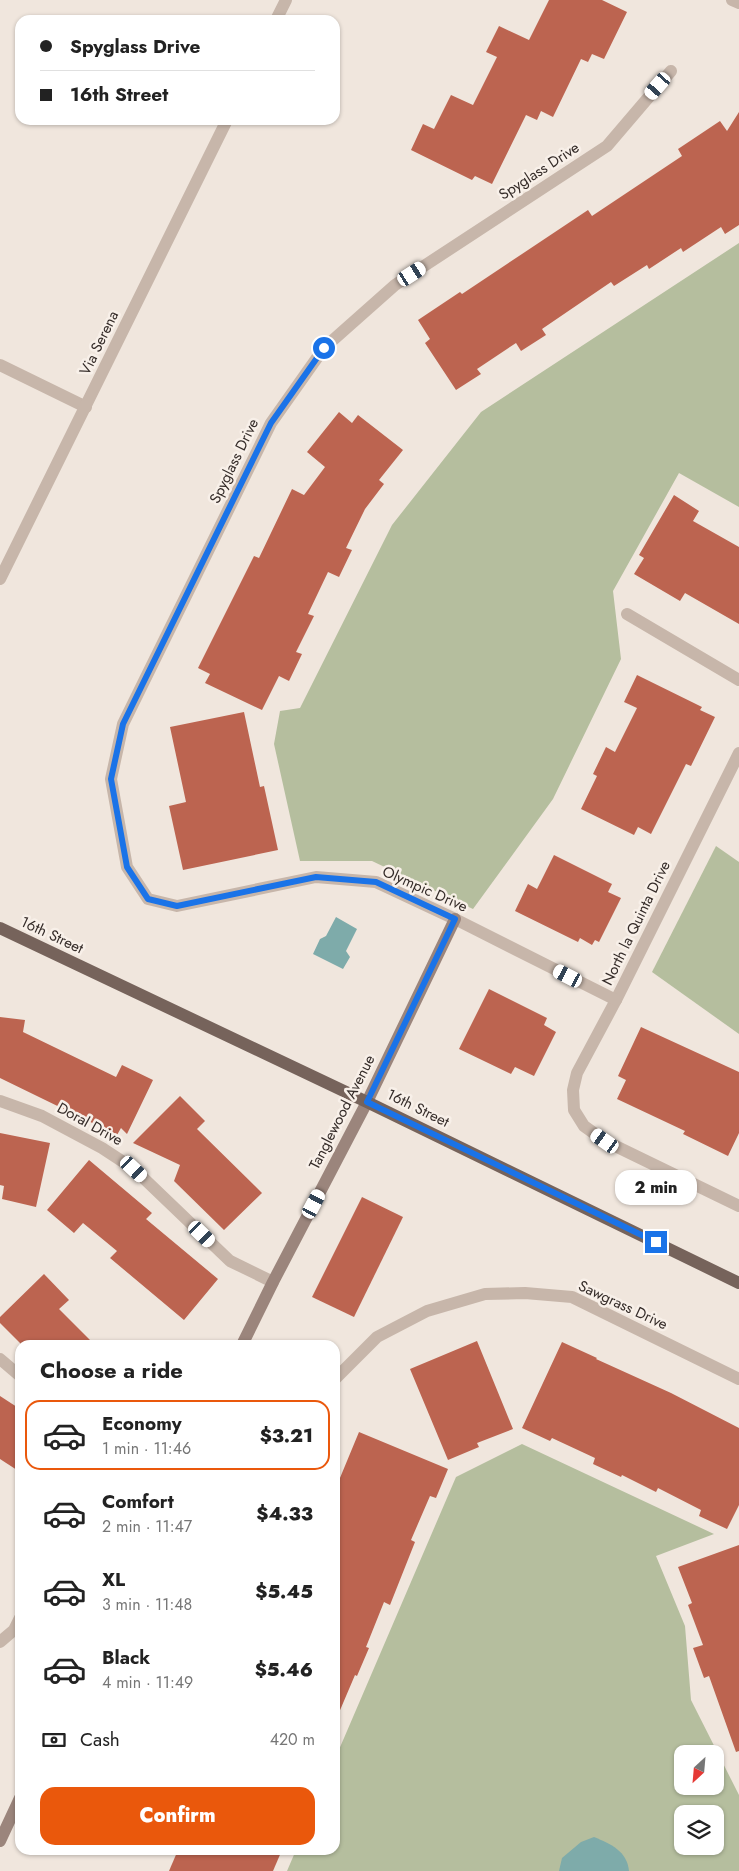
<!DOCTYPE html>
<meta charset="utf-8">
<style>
body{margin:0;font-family:Jost,sans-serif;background:#f6f6f6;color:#222;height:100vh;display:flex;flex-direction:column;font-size:19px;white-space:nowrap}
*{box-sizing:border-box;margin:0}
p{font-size:16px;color:#767676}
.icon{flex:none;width:28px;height:28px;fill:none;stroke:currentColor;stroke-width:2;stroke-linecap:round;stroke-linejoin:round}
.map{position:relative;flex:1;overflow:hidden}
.drawer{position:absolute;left:15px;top:1340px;width:325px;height:515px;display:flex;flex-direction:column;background:#fff;border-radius:15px;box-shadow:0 1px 4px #0004}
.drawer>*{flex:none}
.guide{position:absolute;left:15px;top:15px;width:325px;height:110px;border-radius:15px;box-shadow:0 1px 4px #0004;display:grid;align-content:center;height:110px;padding:0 25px;background:#fff}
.needle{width:32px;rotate:206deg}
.fabs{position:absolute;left:674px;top:1745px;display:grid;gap:10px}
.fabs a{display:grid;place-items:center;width:50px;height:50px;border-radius:10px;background:#fff;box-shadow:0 1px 4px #0004;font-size:25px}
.end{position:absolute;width:22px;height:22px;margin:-11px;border:6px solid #1a73e8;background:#fff;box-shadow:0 0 0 2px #fff}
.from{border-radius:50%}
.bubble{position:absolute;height:35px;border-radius:15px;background:#fff;box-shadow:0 1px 4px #0004;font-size:16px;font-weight:800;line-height:35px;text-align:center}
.car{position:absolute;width:15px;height:30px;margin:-15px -8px;border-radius:6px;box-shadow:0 0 4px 1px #0007;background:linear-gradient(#fff 24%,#345 0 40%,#fff 0 76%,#345 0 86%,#fff 0)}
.guide b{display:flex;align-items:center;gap:18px;height:48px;font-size:19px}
.guide b+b{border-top:1px solid #e0e0e0}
.guide i{width:12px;height:12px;background:#222}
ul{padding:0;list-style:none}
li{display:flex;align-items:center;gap:15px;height:70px;margin:0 10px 8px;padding:0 15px;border:2px solid transparent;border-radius:15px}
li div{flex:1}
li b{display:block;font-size:19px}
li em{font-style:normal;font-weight:800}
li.on{border-color:#ea580c}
li>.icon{width:45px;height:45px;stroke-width:1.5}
h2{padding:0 25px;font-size:22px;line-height:60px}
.pay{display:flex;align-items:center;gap:12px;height:55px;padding:0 25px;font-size:19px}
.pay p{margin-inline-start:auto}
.button{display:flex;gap:10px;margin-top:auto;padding:10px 25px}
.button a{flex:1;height:58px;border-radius:15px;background:#ea580c;color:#fff;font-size:20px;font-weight:800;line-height:58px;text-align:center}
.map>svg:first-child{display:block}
.green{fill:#b5be9e;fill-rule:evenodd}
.water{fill:#7eabaa}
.building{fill:#bc6450}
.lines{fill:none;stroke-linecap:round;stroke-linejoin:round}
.street{stroke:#c7b6aa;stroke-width:12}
.secondary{stroke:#9b857c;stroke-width:12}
.primary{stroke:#76635b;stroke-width:12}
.route{stroke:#1a73e8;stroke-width:6}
.labels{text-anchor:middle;stroke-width:5;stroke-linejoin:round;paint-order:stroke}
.street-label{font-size:15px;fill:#352c29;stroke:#f8f0e9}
</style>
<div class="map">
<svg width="739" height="1871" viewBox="0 0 739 1871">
<rect width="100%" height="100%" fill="#f0e6dd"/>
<g class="green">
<path d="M739,243V507L679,473L613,591L621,659L553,799L473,909L372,861H300L274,744L280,711L300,708L392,525L481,412Z"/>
<path d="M716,846L739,862V1034L652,972Z"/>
<path d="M522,1444L714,1534L656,1556L685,1626L691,1700L739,1795V1871H287L296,1850H335V1759L456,1477ZM682,1754H715V1786H682ZM682,1814H715V1846H682Z"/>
</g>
<g class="water">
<path d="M336,917L357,929L346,951L350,957L343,969L313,954L320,939L326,936Z"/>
<path d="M594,1837C611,1844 627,1851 629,1871H559L562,1858L581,1842Z"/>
</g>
<g class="building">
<path d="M549,0H602L627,12L604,59L592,54L588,62L581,59L553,117L541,111L537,120L526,115L492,184L475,176L472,180L411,150L423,124L434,129L451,95L473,105L497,57L486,52L499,26L529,40Z"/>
<path d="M739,112V225L725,234L721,227L683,252L681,248L649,269L647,265L614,286L611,282L542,329L546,335L521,351L516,343L477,369L481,374L456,390L425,343L430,339L418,320L460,292L462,294L588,210L592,216L682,156L678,149L720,121L727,131Z"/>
<path d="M339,412L352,423L358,415L403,450L379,480L384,484L365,509L346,548L352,550L339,577L328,572L308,614L314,616L296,652L302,654L289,681L279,676L262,710L205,683L210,674L198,668L254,556L259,558L292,489L304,495L325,467L307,452Z"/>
<path d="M674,495L699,511L693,521L739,547V624L685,593L680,601L634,574L644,558L639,555Z"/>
<path d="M637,675L702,707L700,710L715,717L691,766L686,764L651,834L638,827L634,835L581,809L597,776L593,774L606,747L615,752L637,708L624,702Z"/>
<path d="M244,712L260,787L264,786L278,850L183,870L169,806L186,802L170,727Z"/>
<path d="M554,855L612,884L608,892L621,898L599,942L595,940L592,945L580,938L578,942L515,911L528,884L537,889Z"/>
<path d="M489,989L547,1018L544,1025L556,1032L534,1076L515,1067L511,1074L459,1049Z"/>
<path d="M0,1017L25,1020L23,1032L116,1077L122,1065L153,1080L127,1134L121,1128L117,1135L0,1078Z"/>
<path d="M641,1027L739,1072V1133L728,1156L683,1134L685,1131L617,1099L626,1080L618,1076Z"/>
<path d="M180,1096L205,1121L197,1129L262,1193L224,1230L174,1181L180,1165L133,1143Z"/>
<path d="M0,1133L50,1143L36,1207L2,1199L4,1186L0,1185Z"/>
<path d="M89,1160L152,1213L146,1219L218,1279L184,1320L110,1258L117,1251L83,1223L74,1233L47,1210Z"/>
<path d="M362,1197L403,1217L354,1317L312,1297Z"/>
<path d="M44,1274L69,1300L59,1309L95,1345H22L0,1323V1317Z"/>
<path d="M477,1341L513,1429L477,1443L479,1447L448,1460L410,1369Z"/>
<path d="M562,1342L597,1358L596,1359L671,1393L739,1428V1505L727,1529L699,1516L701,1510L658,1488L656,1492L622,1475L621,1477L593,1464L595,1458L552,1438L550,1441L522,1428Z"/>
<path d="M0,1396L20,1409V1472L0,1459Z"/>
<path d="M359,1432L448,1469L436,1498L430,1496L411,1540L415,1542L390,1605L384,1602L366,1647L369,1648L357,1676L355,1675L335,1722V1490Z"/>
<path d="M739,1545V1751L736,1752L709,1676L704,1678L693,1648L703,1645L688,1605L692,1603L678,1567Z"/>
<path d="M178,1850H282L273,1871H169Z"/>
</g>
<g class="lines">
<g class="street">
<path d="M732,0L739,3"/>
<path d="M276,20L286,0"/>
<path d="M0,365L86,407"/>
<path d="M0,579L227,120"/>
<path d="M627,614L739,680"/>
<path d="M739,753L616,1000L577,1073L573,1090L574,1110L584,1126L605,1141L739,1206"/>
<path d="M616,1000L455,919L376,882L316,877L177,906L148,899L127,867L111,779L123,724L271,423L324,348L395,285L607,146L671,71"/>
<path d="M0,1101L42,1116L102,1148L134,1169L230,1261L273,1282"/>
<path d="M0,1359L20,1376"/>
<path d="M335,1379L377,1337L427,1311L485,1294L525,1293L572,1297L739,1379"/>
<path d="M0,1642L14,1630L20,1618"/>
</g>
<g class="secondary">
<path d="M242,1345L273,1282L367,1102L455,919"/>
<path d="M0,1841L20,1798"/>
</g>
<path class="primary" d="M0,928L367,1102L739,1283"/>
</g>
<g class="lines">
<path class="route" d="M324,348L271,423L123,724L111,779L127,867L148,899L177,906L316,877L376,882L455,919L367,1102L656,1242"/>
</g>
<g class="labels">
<g class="street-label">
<text transform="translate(539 171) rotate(-33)" y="5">Spyglass Drive</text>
<text transform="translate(99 343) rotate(-64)" y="5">Via Serena</text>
<text transform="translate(234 461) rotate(-64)" y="5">Spyglass Drive</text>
<text transform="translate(425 889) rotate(24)" y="5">Olympic Drive</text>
<text transform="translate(636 923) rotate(-64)" y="5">North la Quinta Drive</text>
<text transform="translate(52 935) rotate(25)" y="5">16th Street</text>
<text transform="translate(418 1108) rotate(26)" y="5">16th Street</text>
<text transform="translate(342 1112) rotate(-63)" y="5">Tanglewood Avenue</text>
<text transform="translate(90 1124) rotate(29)" y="5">Doral Drive</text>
<text transform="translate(623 1305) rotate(25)" y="5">Sawgrass Drive</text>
</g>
</g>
</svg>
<div class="fabs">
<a><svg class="needle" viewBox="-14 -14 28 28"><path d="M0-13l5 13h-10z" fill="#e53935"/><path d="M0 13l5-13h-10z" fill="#767676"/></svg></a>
<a><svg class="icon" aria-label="layers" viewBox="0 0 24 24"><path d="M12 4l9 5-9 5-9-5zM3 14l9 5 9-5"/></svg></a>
</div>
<i class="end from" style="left:324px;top:348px"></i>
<i class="end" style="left:656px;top:1242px"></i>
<div class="bubble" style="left:615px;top:1170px;width:82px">2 min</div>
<i class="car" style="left:658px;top:86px;rotate:221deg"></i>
<i class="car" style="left:412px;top:274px;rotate:57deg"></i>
<i class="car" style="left:568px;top:976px;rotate:297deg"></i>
<i class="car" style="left:605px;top:1141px;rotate:305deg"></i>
<i class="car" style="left:134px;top:1169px;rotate:133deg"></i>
<i class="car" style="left:314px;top:1204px;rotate:28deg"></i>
<i class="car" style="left:202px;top:1234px;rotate:134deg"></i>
<div class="guide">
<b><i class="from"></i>Spyglass Drive</b>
<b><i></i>16th Street</b>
</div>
<section class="drawer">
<h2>Choose a ride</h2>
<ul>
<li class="on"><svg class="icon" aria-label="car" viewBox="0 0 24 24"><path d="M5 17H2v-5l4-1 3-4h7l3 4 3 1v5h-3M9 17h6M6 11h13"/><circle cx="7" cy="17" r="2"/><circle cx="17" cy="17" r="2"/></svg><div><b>Economy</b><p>1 min · 11:46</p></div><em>$3.21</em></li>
<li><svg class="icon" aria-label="car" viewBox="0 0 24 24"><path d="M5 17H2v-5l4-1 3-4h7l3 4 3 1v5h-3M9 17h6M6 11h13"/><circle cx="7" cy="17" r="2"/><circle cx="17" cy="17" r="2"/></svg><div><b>Comfort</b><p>2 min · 11:47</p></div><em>$4.33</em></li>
<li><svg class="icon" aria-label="car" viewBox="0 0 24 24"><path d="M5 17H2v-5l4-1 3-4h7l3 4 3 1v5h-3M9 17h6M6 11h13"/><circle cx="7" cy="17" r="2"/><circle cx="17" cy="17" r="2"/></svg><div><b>XL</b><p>3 min · 11:48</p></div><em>$5.45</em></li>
<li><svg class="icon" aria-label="car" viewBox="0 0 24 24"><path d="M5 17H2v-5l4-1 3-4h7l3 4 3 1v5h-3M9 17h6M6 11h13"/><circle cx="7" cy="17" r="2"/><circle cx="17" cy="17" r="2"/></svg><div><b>Black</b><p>4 min · 11:49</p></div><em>$5.46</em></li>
</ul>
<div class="pay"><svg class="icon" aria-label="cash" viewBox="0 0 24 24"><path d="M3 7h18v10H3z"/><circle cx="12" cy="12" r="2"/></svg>Cash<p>420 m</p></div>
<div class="button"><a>Confirm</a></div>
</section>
</div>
